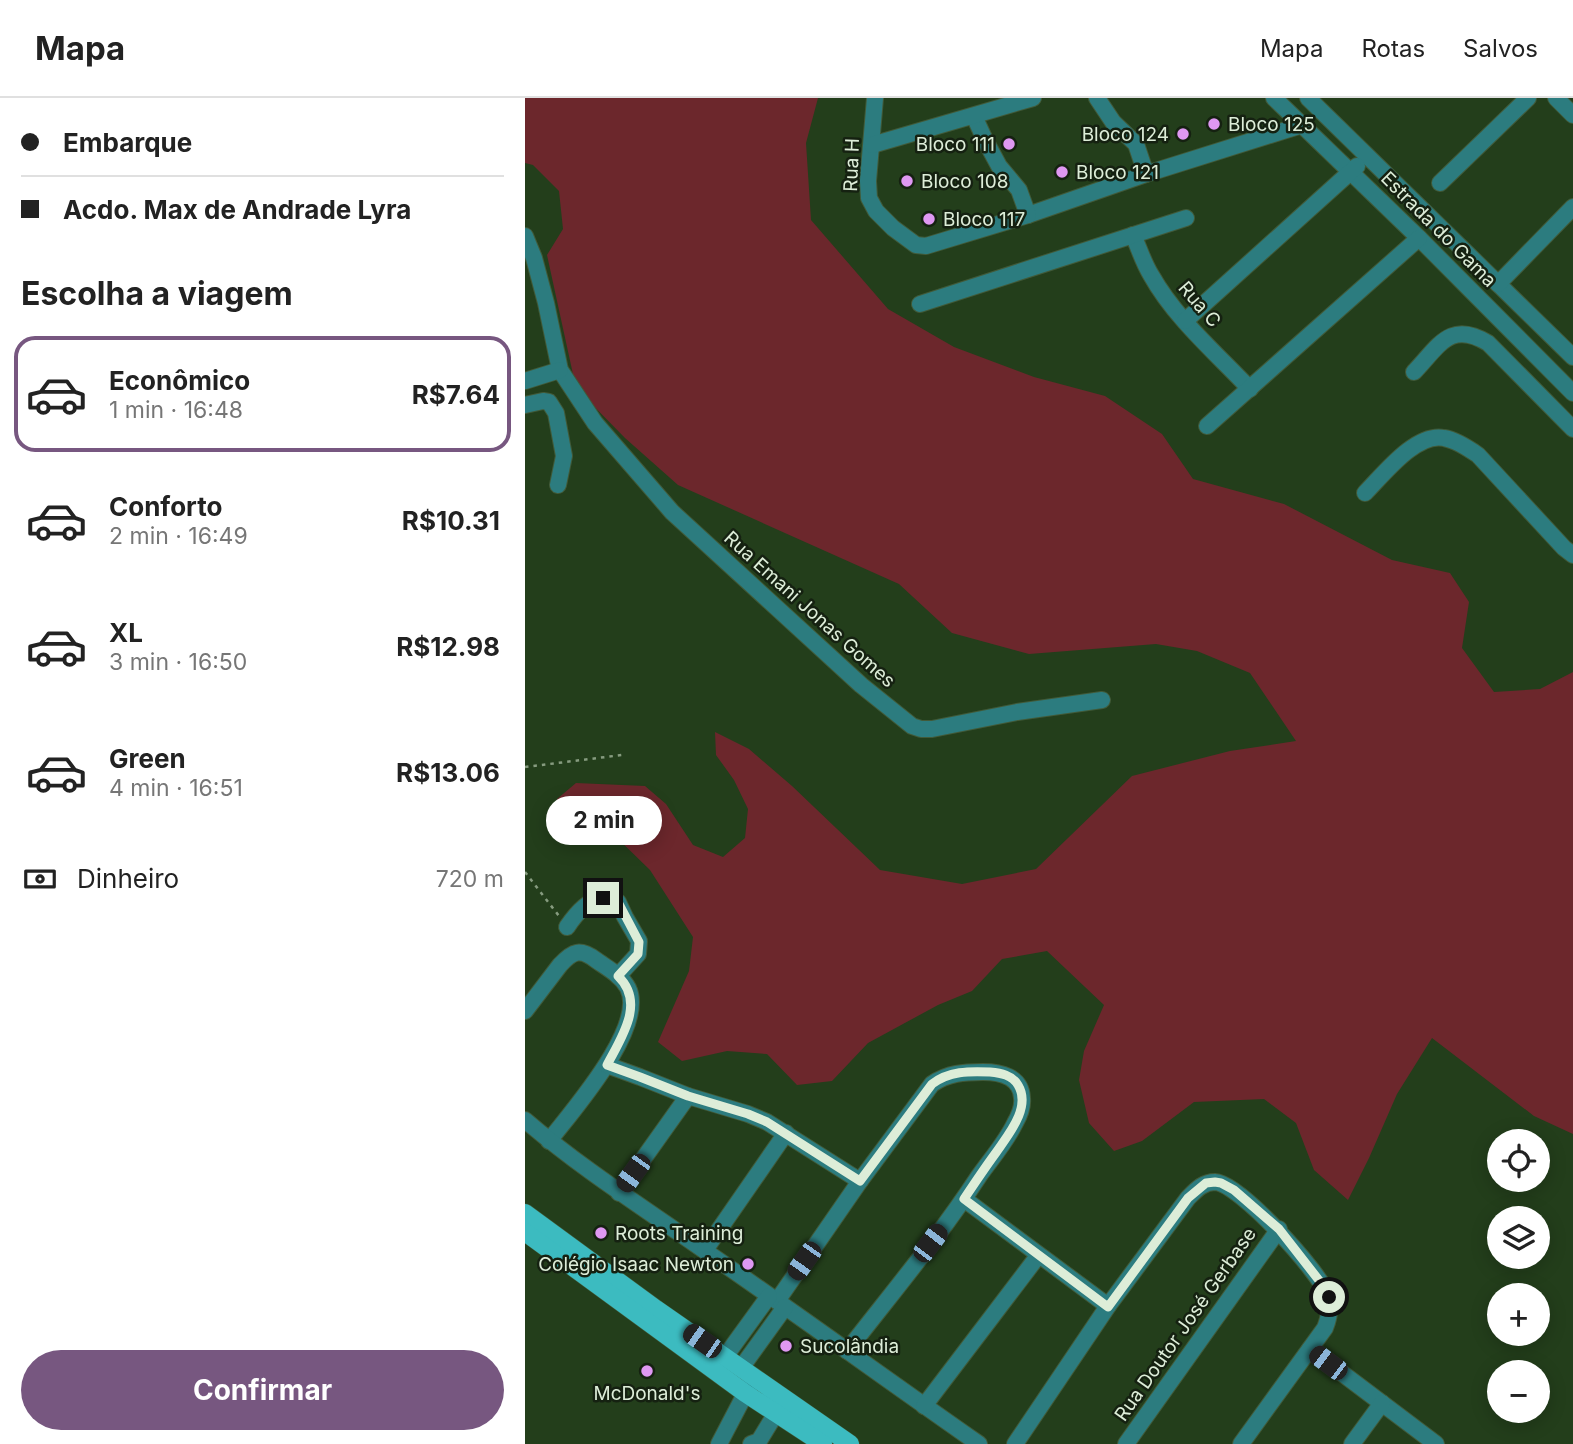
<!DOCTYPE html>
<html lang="pt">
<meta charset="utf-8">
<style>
body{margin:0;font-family:Inter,sans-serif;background:#f6f6f6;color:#222;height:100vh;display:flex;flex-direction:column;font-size:26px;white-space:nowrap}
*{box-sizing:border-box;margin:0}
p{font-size:23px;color:#767676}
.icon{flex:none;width:38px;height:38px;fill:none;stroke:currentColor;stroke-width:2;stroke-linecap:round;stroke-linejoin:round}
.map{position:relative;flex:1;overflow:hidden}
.details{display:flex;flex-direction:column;background:#fff;width:525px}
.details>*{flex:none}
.hud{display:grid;align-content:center;height:154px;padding:0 21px;background:#fff}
.buttons{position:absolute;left:962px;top:1031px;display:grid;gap:14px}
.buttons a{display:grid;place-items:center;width:63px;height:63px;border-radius:50%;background:#fff;box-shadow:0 4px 18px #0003;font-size:35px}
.end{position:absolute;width:32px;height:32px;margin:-16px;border:9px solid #ddedd8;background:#111;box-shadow:0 0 0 4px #111}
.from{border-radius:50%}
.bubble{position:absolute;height:49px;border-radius:24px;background:#fff;box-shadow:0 4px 18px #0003;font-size:23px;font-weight:700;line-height:49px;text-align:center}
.car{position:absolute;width:21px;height:42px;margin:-21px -10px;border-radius:9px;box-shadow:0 0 5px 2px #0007;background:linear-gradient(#222 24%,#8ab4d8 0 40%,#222 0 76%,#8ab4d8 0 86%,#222 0)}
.hud b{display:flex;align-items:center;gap:24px;height:66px;font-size:26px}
.hud b+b{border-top:2px solid #e0e0e0}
.hud i{width:18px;height:18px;background:#222}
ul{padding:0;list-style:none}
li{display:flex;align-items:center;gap:21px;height:116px;margin:0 14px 10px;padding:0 7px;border:4px solid transparent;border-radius:21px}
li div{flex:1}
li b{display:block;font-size:26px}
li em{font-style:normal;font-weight:700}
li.on{border-color:#775780}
li>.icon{width:63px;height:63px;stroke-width:1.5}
h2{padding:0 21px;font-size:32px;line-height:84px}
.pay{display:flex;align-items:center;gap:18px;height:77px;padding:0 21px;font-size:26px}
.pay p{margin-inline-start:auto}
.action{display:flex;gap:14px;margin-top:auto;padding:14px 21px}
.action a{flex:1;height:80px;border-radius:42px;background:#775780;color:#fff;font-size:28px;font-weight:700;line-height:80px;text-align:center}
header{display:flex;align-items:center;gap:42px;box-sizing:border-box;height:98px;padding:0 35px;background:#fff;border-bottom:2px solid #e0e0e0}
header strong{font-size:33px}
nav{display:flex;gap:38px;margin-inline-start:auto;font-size:24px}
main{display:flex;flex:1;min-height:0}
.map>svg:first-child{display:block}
.green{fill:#6c272c}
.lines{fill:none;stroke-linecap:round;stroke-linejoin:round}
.minor-casing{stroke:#415a39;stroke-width:18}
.major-casing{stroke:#415a39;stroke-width:19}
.path{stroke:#869b7f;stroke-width:2.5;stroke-dasharray:3.5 5;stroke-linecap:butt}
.minor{stroke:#2c7c7f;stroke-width:16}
.major{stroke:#3cbbc0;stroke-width:18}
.route{stroke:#ddedd8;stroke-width:9}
.poi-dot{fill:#df98f2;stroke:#152111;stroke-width:2.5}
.labels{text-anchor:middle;stroke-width:5;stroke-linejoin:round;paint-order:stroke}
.poi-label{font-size:19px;fill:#ddedd8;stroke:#152111;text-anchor:start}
.street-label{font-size:19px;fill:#ddedd8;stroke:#152111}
</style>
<header>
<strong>Mapa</strong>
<nav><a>Mapa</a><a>Rotas</a><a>Salvos</a></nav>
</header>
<main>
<section class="details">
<div class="hud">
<b><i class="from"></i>Embarque</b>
<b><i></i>Acdo. Max de Andrade Lyra</b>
</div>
<h2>Escolha a viagem</h2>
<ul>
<li class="on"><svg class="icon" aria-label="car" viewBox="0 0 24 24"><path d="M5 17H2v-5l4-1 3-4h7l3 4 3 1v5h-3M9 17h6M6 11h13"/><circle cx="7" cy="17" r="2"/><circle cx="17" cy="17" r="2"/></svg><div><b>Econômico</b><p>1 min · 16:48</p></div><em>R$7.64</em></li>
<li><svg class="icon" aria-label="car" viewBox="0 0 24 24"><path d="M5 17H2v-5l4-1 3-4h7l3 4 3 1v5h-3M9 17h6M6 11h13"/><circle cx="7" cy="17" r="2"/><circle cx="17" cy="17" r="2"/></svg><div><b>Conforto</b><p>2 min · 16:49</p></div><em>R$10.31</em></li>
<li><svg class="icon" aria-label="car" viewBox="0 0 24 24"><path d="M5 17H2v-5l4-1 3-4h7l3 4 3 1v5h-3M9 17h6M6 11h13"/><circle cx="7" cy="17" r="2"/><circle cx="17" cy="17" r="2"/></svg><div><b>XL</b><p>3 min · 16:50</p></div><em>R$12.98</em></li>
<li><svg class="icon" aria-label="car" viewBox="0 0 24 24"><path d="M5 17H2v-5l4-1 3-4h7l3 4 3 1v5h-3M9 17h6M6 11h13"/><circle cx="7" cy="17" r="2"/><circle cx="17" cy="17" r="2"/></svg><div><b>Green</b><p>4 min · 16:51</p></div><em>R$13.06</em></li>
</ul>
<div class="pay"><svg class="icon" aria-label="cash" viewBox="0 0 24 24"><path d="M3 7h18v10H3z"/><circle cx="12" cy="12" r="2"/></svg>Dinheiro<p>720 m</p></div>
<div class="action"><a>Confirmar</a></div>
</section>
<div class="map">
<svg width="1048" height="1346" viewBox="0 0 1048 1346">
<rect width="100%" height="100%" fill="#233e1b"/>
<path class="green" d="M0,0H293L281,45L286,122L363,211L429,249L509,279L580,298L637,336L668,381L759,406L867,462L925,475L944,504L937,550L969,594L1015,591L1048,574V1036L1009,1018L907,940L872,996L844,1060L823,1102L789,1072L771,1025L739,1001L669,1004L617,1043L589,1053L564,1025L554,982L559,953L579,907L522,853L477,861L447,893L413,907L343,945L307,983L272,987L242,956L202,953L157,963L133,944L164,873L168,839L125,772L87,735L37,720L32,701L51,685L120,688L141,706L168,747L198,759L220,740L223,711L209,682L191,657L190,634L224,651L267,688L355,772L437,786L511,771L607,678L705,653L771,643L725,575L672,553L631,546L504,556L427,535L374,486L153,387L100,340L51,290L22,157L38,131L34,93L8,67L0,65Z"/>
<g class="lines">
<defs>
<g id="minor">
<path d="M350,0L343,83L344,100L351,113L368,130L391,147L401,148L503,117L621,76L777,27"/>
<path d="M572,0L588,24L611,46L621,76"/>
<path d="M749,0L894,140L1048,295"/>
<path d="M783,0L1048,259"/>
<path d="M1031,0L1048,17"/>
<path d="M449,18L460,42L474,68L494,92L503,117"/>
<path d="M347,47L508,0"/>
<path d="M915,85L1003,0"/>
<path d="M608,137C614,150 618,164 626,177C650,220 691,255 725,291"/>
<path d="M0,138L9,160L21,205L35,272L70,325L147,414L336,587L387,628L396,631H407L492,614L577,602"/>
<path d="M973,186L1048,109"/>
<path d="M395,206L661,120"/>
<path d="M660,223L832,68"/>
<path d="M889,274C914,248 925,222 963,245L1048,331"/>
<path d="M0,283L35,272"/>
<path d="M0,307L18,303L24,304L31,315L39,358L33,387"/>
<path d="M682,328L894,140"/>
<path d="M840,395C858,377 891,334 919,340C931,342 943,350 953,357L1039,450L1048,457"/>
<path d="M42,829C50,817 61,803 76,800C81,800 88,803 93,804L100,819L114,843L113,856L93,878"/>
<path d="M0,913L35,867C48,853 55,850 71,862C82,870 96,877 103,890C122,929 47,1013 24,1043"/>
<path d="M82,967L115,979L163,998L223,1016L242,1024L335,1083"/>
<path d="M0,1022C57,1071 119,1110 180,1153C272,1216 362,1282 454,1346"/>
<path d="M94,1095L163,998"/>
<path d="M439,1101L583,1208"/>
<path d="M180,1152L261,1035"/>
<path d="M252,1203L335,1083L407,986C423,975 439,974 458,974C475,974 496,978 497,1000C498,1008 494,1018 490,1025C481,1044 466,1061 454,1078C414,1139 367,1195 322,1253"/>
<path d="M785,1251L911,1346"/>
<path d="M194,1267L244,1198"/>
<path d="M216,1270L260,1209"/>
<path d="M399,1308L513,1158"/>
<path d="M194,1346L229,1279"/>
<path d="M226,1346L234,1343L251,1315"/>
<path d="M490,1346L583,1208L663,1100C671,1092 678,1084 690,1084C714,1085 796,1175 803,1198C806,1209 804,1220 800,1230L716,1346"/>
<path d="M601,1346L754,1131"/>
<path d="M827,1346L857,1305"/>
</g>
<g id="major">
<path d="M0,1115L131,1211L325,1346"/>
<path d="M0,1134L220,1295L298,1346"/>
</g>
</defs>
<use href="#minor" class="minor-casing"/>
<use href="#major" class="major-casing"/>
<g class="path">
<path d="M0,669L97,657"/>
<path d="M0,774L34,818"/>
</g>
<use href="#minor" class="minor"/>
<use href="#major" class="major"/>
</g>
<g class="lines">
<path class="route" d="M78,800L93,804L114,844L113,856L93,878C121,905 96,940 82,967L115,979L163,998L223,1016L242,1024L335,1083L407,986C424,973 444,973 465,974C476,975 487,977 493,987C507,1010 482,1038 470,1056C459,1071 449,1086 439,1101L583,1209L663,1100L681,1085L690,1084L696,1085L709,1092L754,1131L800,1190L804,1199"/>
</g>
<g class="poi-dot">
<circle cx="689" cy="26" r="7"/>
<circle cx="658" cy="36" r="7"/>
<circle cx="484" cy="46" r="7"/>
<circle cx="537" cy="74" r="7"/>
<circle cx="382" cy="83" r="7"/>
<circle cx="404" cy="121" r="7"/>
<circle cx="76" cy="1135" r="7"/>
<circle cx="223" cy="1166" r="7"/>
<circle cx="261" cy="1248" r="7"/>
<circle cx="122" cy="1273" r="7"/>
</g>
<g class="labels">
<g class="poi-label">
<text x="703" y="33">Bloco 125</text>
<text x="644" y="43" text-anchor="end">Bloco 124</text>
<text x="470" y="53" text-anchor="end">Bloco 111</text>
<text x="551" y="81">Bloco 121</text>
<text x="396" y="90">Bloco 108</text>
<text x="418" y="128">Bloco 117</text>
<text x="90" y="1142">Roots Training</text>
<text x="209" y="1173" text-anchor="end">Colégio Isaac Newton</text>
<text x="275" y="1255">Sucolândia</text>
<text x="122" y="1302" text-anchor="middle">McDonald's</text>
</g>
<g class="street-label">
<text transform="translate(326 67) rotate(-88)" y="7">Rua H</text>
<text transform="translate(914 131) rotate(45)" y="7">Estrada do Gama</text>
<text transform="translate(675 206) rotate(49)" y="7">Rua C</text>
<text transform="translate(285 511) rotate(42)" y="7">Rua Emani Jonas Gomes</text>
<text transform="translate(660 1226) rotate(-55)" y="7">Rua Doutor José Gerbase</text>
</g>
</g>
</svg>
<div class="buttons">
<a><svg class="icon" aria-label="locate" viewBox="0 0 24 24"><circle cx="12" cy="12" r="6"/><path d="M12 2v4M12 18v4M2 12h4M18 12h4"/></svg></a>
<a><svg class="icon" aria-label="layers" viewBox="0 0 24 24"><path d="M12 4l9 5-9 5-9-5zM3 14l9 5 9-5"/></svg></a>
<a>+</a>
<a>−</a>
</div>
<i class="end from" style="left:804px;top:1199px"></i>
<i class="end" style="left:78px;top:800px"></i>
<div class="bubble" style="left:21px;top:698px;width:116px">2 min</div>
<i class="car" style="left:108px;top:1075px;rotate:216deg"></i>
<i class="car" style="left:405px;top:1145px;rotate:37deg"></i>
<i class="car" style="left:279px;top:1163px;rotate:215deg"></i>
<i class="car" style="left:177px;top:1243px;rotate:305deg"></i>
<i class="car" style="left:803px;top:1265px;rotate:307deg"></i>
</div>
</main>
